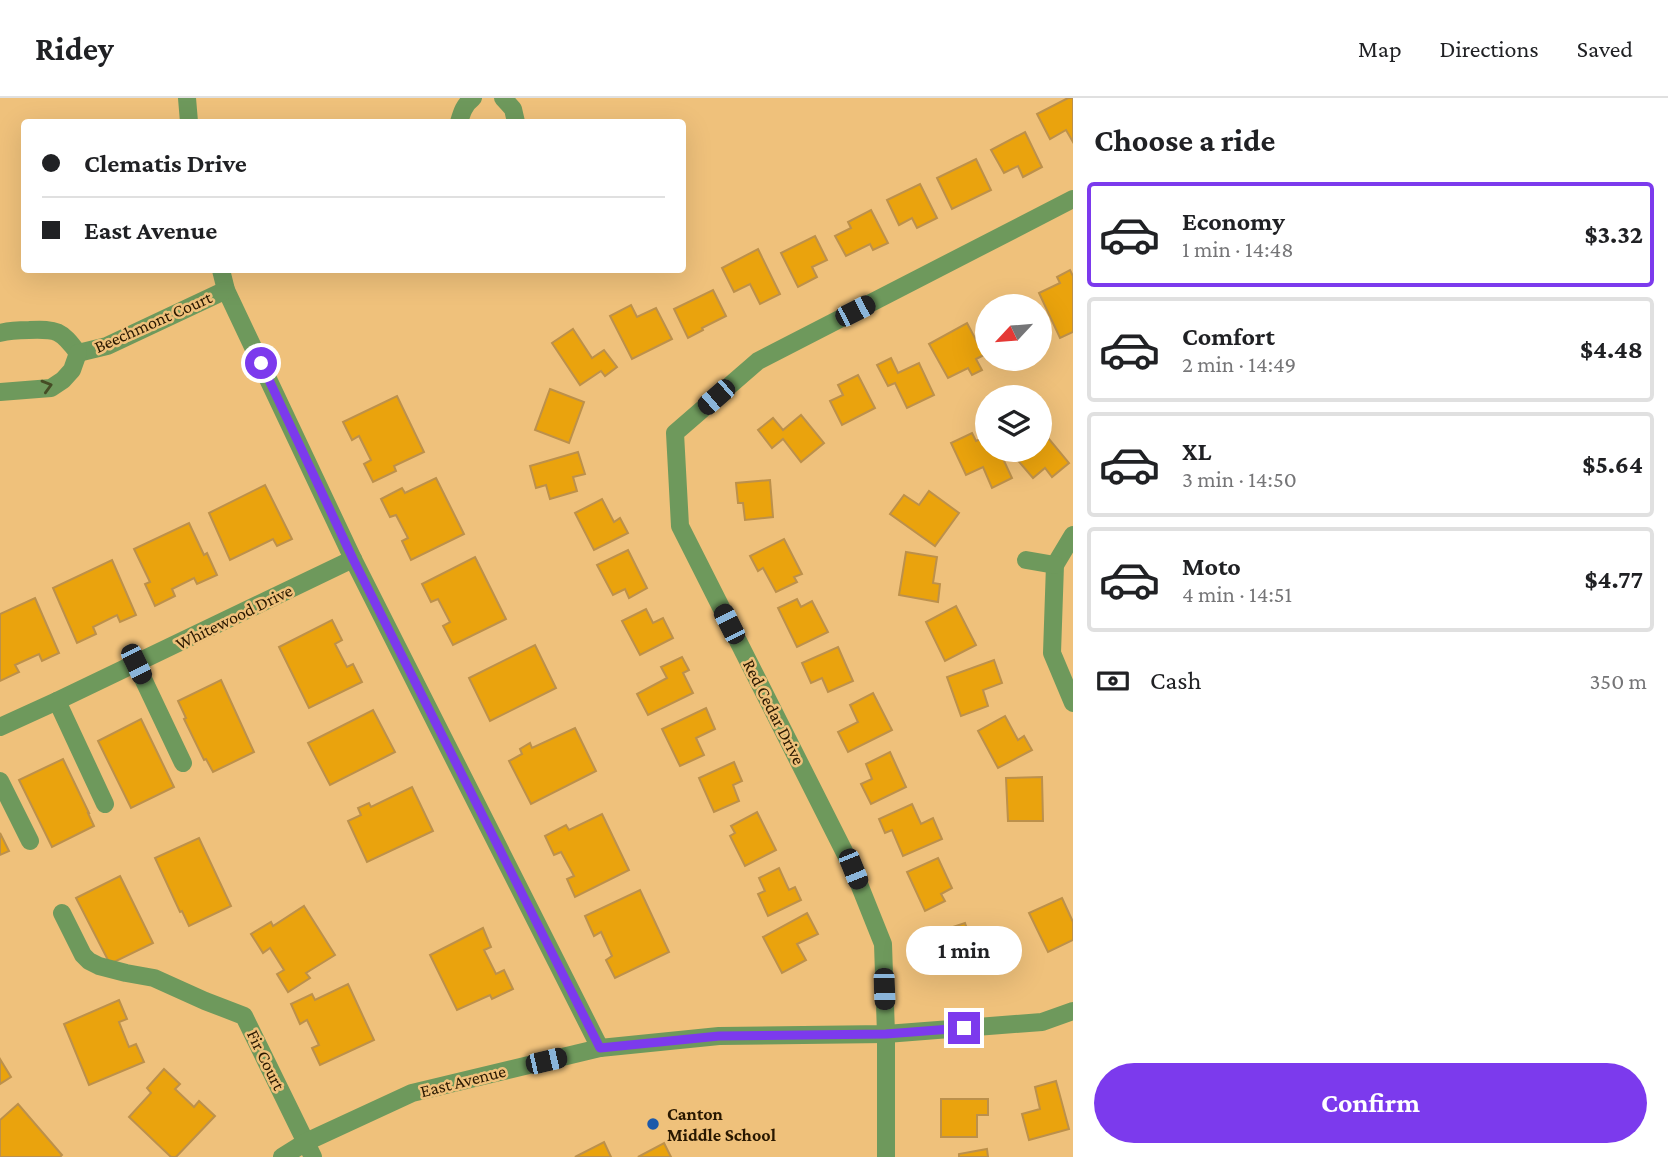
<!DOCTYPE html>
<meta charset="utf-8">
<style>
body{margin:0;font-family:"Crimson Pro",serif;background:#f2f2f2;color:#202124;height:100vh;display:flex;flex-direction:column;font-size:26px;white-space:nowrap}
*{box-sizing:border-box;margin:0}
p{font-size:23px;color:#757577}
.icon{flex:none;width:38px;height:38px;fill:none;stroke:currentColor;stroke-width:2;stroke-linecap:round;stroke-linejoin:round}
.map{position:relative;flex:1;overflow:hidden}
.drawer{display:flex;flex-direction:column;background:#fff;width:595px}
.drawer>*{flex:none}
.guide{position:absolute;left:21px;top:21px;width:665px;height:154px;border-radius:7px;box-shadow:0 7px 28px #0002;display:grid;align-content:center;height:154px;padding:0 21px;background:#fff}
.needle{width:46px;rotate:244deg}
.tools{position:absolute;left:975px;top:196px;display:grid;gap:14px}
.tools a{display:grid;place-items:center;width:77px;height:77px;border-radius:50%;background:#fff;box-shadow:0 7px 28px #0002;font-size:35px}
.end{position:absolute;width:32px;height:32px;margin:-16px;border:9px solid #7c3aed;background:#fff;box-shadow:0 0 0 4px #fff}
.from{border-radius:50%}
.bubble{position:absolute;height:49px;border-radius:24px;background:#fff;box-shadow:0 7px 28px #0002;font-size:23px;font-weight:700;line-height:49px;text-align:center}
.car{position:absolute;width:21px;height:42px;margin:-21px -10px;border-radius:9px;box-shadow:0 0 5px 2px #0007;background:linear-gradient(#222 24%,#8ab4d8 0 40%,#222 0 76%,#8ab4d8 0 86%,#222 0)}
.guide b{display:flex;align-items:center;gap:24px;height:66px;font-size:26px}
.guide b+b{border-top:2px solid #e0e0e0}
.guide i{width:18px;height:18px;background:#202124}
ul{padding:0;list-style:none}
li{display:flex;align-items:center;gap:21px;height:105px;margin:0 14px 10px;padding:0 7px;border:4px solid #e0e0e0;border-radius:7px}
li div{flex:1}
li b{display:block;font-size:26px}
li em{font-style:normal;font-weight:700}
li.current{border-color:#7c3aed}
li>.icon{width:63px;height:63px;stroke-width:1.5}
h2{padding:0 21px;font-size:32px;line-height:84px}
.pay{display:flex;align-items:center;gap:18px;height:77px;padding:0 21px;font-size:26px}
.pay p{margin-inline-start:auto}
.action{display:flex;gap:14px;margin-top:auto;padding:14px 21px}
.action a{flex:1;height:80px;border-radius:42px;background:#7c3aed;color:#fff;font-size:28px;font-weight:700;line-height:80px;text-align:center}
header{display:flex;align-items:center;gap:42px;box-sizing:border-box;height:98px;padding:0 35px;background:#fff;border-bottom:2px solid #e0e0e0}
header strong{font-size:33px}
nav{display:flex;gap:38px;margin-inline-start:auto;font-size:24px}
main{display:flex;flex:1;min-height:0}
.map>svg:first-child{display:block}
.building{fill:#eaa30d;stroke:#bc904b;stroke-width:2}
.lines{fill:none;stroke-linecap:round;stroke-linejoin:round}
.minor{stroke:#6e995c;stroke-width:18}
.oneway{stroke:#454c25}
.route{stroke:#7c3aed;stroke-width:9}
.poi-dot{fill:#1c59aa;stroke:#efc17b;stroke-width:2.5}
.labels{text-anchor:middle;stroke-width:5;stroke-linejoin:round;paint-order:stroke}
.street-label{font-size:18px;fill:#291800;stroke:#efc17b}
.poi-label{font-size:18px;font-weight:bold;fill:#291800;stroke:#efc17b;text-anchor:start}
</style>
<header>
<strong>Ridey</strong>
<nav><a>Map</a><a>Directions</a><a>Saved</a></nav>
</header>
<main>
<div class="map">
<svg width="1073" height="1059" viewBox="0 0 1073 1059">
<rect width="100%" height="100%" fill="#efc17b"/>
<g class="building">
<path d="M1068,0H1073V44L1066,32L1050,41L1037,16Z"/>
<path d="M1025,34L1042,69L1023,79L1018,68L1004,75L991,52Z"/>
<path d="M976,61L991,92L952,111L937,80Z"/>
<path d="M920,86L937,120L917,130L912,120L899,127L887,102Z"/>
<path d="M871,112L888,145L873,152L870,146L846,158L835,138L851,130L848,124Z"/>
<path d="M815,138L827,162L812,169L817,179L798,189L781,155Z"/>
<path d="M758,151L780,196L760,206L750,186L734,194L722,170Z"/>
<path d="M1070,172L1073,178V234L1060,240L1039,195L1060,185L1057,179Z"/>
<path d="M713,192L726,218L702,230L703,232L688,240L674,211Z"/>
<path d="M631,207L637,219L656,210L672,241L632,261L610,218Z"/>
<path d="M967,225L984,257L976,261L982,272L972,277L968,270L948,280L929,246Z"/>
<path d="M573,231L592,260L604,252L617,269L605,278L601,273L580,287L552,245Z"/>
<path d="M891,260L898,275L919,265L934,297L907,310L895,285L888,288L877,267Z"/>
<path d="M858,277L875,310L842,327L830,303L843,297L838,287Z"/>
<path d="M550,291L584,304L569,345L535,332Z"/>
<path d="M397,298L424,354L394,368L396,373L373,384L364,366L371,362L359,338L352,342L343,324Z"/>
<path d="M801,317L824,345L801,364L783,341L772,350L758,332L773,320L783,332Z"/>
<path d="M972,335L976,343L987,338V352H999L1012,380L992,390L983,369L966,377L951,345Z"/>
<path d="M1044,335L1069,365L1052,379L1045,370L1033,380L1015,359L1024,352H1040V339Z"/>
<path d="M578,354L585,376L573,379L577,393L550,401L546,387L536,390L530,368Z"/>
<path d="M436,380L464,436L411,462L402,443L408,440L396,417L390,419L381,401L402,390L405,395Z"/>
<path d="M770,382L773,419L745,422L743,405H738L736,385Z"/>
<path d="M265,387L292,441L277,448L273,441L230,462L209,415Z"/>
<path d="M929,393L959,415L935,448L890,416L904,397L919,407Z"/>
<path d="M602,401L614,424L620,420L628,435L594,452L575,415Z"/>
<path d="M189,425L204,457L207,455L217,477L197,486L194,480L172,491L175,498L155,508L145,486L150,484L134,451Z"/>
<path d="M784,441L802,476L794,479L797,484L776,494L763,470L758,473L750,458Z"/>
<path d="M628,452L647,490L629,500L625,491L613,497L597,467Z"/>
<path d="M906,454L937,459L933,485L940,486L938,504L899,497Z"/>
<path d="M475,459L506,521L453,547L443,528L450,524L438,501L431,504L422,486Z"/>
<path d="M112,462L136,517L120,524L117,517L93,529L96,536L77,545L53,490Z"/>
<path d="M35,500L59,555L42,563L39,556L15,567L19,574L0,583V516Z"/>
<path d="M797,501L801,509L812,503L828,534L797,549L778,510Z"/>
<path d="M956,508L976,547L945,563L926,524Z"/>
<path d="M646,511L653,525L663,520L673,540L640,557L622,523Z"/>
<path d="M332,522L342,542L335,546L347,569L353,566L362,584L309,610L279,549Z"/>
<path d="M535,547L556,590L490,623L469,580Z"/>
<path d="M838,549L853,583L828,594L822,580L811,585L802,565Z"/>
<path d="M682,559L689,572L683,575L693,595L648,617L637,596L667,580L661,569Z"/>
<path d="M994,562L1002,585L983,592L988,608L961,618L947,579Z"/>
<path d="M221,582L254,654L213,674L206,661L204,662L184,621L186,620L178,603Z"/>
<path d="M873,595L892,632L848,654L838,634L858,624L850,607Z"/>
<path d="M706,610L715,631L696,640L704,657L680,668L662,631Z"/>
<path d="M373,612L395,654L330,687L308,645Z"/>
<path d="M1005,618L1018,642L1024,638L1032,652L998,670L978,633Z"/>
<path d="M141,621L174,689L131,710L98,643Z"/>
<path d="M575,630L596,673L531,706L509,663L522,656L520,651L530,645L532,650Z"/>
<path d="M890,654L906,689L871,706L861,686L872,681L866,666Z"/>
<path d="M63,661L89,715H88L94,728L52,749L19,682Z"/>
<path d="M734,664L742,683L733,687L739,703L714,714L699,680Z"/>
<path d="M1042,679L1043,723H1008L1006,680Z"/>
<path d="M412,689L433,733L367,764L348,723L361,717L358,710L369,705L371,709Z"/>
<path d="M912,706L921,726L933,720L942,741L903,758L892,732L885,735L879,721Z"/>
<path d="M757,714L776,752L745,768L730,738L735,735L731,728Z"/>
<path d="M602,716L629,772L575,799L567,781L574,778L561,754L554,757L545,738L566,727L569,732Z"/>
<path d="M0,735L9,753L0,757Z"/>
<path d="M199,740L231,808L189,828L182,813L180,814L155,760Z"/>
<path d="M938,760L952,790L941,796L945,803L925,813L907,774Z"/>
<path d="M779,770L789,792L795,789L801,802L768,818L758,796L765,793L759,780Z"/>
<path d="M120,778L153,845L110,866L76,800Z"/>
<path d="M640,792L669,854L615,880L606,862L612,858L601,834L594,838L585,818Z"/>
<path d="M1062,800L1073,824V842L1048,854L1029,815Z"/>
<path d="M304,808L335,857L306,875L310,880L288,894L277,876L284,872L270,850L263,855L251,836L271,824L273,828Z"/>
<path d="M807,815L818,836L797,846L806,862L782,875L763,839Z"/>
<path d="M965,825L977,860L939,873L932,850L945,846L941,833Z"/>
<path d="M483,830L491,849L484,852L496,876L504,872L513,891L492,901L490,897L457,912L430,857Z"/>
<path d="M348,886L374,942L320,967L312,950L319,947L307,922L300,926L291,906L312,896L315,902Z"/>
<path d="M119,902L127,921L119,924L129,949L136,946L144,964L89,987L64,926Z"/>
<path d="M0,961L11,979L0,986Z"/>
<path d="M164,971L180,986L175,991L194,1009L199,1003L215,1018L176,1059H171L129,1019L151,995L147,990Z"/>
<path d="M1056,983L1069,1031L1029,1042L1022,1016L1040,1011L1035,989Z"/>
<path d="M941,1001H988V1017H977V1039H941Z"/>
<path d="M18,1006L62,1057L60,1059H0V1022Z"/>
<path d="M604,1044L611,1059H575Z"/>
<path d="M664,1045L671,1059H638Z"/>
<path d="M987,1051L988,1059H959V1056Z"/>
</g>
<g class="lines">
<g class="minor">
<path d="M187,0L189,24"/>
<path d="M503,0L513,11L516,24"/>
<path d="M459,24C462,14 464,7 473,0"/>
<path d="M221,172L226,192L353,461L600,950"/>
<path d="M0,235C10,232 19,232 29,232C57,231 61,232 78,255"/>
<path d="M78,255L107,248L226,192"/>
<path d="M0,294L51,290L63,282L72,272L78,255"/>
<path d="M1073,437L1055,467L1052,555L1073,605"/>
<path d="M1026,462L1055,467"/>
<path d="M136,566L183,665"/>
<path d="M57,603L105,706"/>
<path d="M0,629L57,603L353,461"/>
<path d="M0,683L30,743"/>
<path d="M62,815L83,857L89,863L99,868L126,875L154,880L205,903L244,918L313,1059"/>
<path d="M282,1059L306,1044L412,995L600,950L719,938L886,936L1042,924L1073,913"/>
<path d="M886,1059V936L883,846L853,771L680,428L675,335L758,263L1073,101"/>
</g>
</g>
<defs><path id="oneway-chevron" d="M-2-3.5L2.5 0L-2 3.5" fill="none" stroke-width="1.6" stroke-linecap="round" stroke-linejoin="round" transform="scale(1.75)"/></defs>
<use class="oneway" href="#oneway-chevron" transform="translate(47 288) rotate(-16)"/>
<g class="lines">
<path class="route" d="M261,265L353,461L600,950L719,938L886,936L964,930"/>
</g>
<circle class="poi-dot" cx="653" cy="1026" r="7"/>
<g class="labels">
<g class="street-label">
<text transform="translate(153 224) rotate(-24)" y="6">Beechmont Court</text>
<text transform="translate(234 519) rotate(-26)" y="6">Whitewood Drive</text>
<text transform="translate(774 614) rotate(63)" y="6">Red Cedar Drive</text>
<text transform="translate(266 962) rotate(64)" y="6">Fir Court</text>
<text transform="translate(463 983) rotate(-14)" y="6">East Avenue</text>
</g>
<g class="poi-label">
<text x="667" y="1022">Canton<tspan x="667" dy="21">Middle School</tspan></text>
</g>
</g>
</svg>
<div class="tools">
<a><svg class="needle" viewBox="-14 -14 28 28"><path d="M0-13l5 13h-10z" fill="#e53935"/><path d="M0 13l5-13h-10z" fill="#757577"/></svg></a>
<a><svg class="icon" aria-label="layers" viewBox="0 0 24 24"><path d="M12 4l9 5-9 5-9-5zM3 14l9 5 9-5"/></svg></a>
</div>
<i class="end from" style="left:261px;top:265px"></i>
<i class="end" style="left:964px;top:930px"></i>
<div class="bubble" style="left:906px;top:828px;width:116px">1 min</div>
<i class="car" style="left:855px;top:213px;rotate:63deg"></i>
<i class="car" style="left:716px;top:299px;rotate:229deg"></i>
<i class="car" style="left:729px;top:526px;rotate:333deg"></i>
<i class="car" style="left:136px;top:566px;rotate:154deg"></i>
<i class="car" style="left:853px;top:771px;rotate:158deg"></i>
<i class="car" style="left:884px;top:891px;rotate:178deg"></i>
<i class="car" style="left:546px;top:963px;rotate:77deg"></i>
<div class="guide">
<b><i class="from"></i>Clematis Drive</b>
<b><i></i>East Avenue</b>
</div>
</div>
<section class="drawer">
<h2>Choose a ride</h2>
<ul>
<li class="current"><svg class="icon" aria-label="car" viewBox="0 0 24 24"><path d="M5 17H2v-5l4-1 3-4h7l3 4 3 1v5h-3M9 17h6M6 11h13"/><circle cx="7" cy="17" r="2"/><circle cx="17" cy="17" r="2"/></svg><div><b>Economy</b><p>1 min · 14:48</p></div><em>$3.32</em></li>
<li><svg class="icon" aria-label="car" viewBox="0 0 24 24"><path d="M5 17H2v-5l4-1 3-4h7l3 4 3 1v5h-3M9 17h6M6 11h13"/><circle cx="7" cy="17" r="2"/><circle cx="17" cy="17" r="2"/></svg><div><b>Comfort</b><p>2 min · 14:49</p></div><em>$4.48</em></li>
<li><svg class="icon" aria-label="car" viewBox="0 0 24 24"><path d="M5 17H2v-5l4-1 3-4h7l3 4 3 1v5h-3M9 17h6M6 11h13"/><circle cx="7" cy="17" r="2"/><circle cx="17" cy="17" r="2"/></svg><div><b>XL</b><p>3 min · 14:50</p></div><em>$5.64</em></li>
<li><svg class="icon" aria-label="car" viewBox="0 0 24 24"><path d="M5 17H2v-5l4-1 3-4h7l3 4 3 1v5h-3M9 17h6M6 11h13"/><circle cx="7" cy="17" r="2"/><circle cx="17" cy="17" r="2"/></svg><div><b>Moto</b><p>4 min · 14:51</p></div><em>$4.77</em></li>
</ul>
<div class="pay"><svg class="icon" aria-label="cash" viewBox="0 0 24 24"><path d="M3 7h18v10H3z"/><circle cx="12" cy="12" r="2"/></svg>Cash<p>350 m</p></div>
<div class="action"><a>Confirm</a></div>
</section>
</main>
